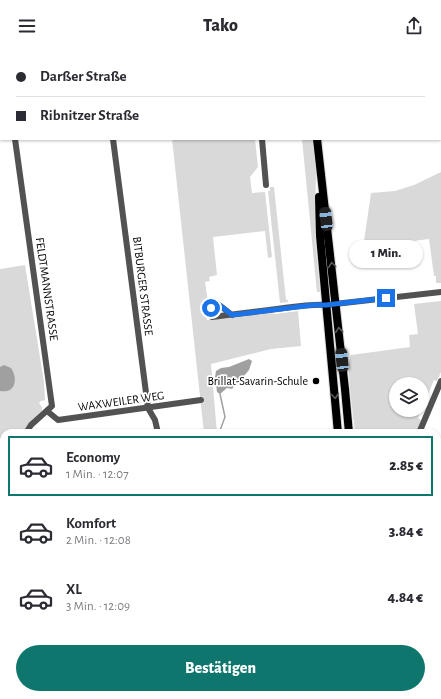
<!DOCTYPE html>
<html lang="de">
<meta charset="utf-8">
<style>
body{margin:0;font-family:"Alegreya Sans",sans-serif;background:#f2f2f3;color:#2b2b33;height:100vh;display:flex;flex-direction:column;font-size:15px;white-space:nowrap}
*{box-sizing:border-box;margin:0}
p{font-size:13px;color:#7c7c81}
.icon{flex:none;width:22px;height:22px;fill:none;stroke:currentColor;stroke-width:2;stroke-linecap:round;stroke-linejoin:round}
.map{position:relative;flex:1;overflow:hidden}
.side{position:absolute;left:0px;top:377px;width:441px;height:270px;display:flex;flex-direction:column;background:#fff;border-radius:12px 12px 0 0;box-shadow:0 1px 3px #0004}
.side>*{flex:none}
.top-card{position:absolute;left:0px;top:0px;width:441px;height:88px;box-shadow:0 1px 3px #0004;display:grid;align-content:center;height:88px;padding:0 16px;background:#fff}
.buttons{position:absolute;left:389px;top:325px;display:grid;gap:8px}
.buttons a{display:grid;place-items:center;width:40px;height:40px;border-radius:50%;background:#fff;box-shadow:0 1px 3px #0004;font-size:20px}
.end{position:absolute;width:18px;height:18px;margin:-9px;border:5px solid #1a73e8;background:#fff;box-shadow:0 0 0 2px #fff}
.from{border-radius:50%}
.bubble{position:absolute;height:28px;border-radius:14px;background:#fff;box-shadow:0 1px 3px #0004;font-size:13px;font-weight:800;line-height:28px;text-align:center}
.car{position:absolute;width:12px;height:24px;margin:-12px -6px;border-radius:5px;box-shadow:0 0 3px 1px #0007;background:linear-gradient(#222 24%,#8ab4d8 0 40%,#222 0 76%,#8ab4d8 0 86%,#222 0)}
.top-card b{display:flex;align-items:center;gap:14px;height:38px;font-size:15px}
.top-card b+b{border-top:1px solid #e1e1e2}
.top-card i{width:10px;height:10px;background:#2b2b33}
ul{padding:7px 0 0;list-style:none}
li{display:flex;align-items:center;gap:12px;height:60px;margin:0 8px 6px;padding:0 8px;border:2px solid transparent;border-radius:0px}
li div{flex:1}
li b{display:block;font-size:15px}
li em{font-style:normal;font-weight:800}
li.active{border-color:#0f766e}
li>.icon{width:36px;height:36px;stroke-width:1.5}
.action{display:flex;gap:8px;margin-top:auto;padding:8px 16px}
.action a{flex:1;height:46px;border-radius:24px;background:#0f766e;color:#fff;font-size:16px;font-weight:800;line-height:46px;text-align:center}
header{display:flex;justify-content:space-between;align-items:center;height:52px;padding:0 16px;background:#fff;font-size:18px;font-weight:800}
.map>svg:first-child{display:block}
.green{fill:#d9d9d9}
.water{fill:#a0a0a0}
.lines{fill:none;stroke-linecap:round;stroke-linejoin:round}
.stream{stroke:#a0a0a0;stroke-width:1.5}
.major-casing{stroke:#dbdbdb;stroke-width:10}
.minor{stroke:#525252;stroke-width:6}
.major{stroke:#000;stroke-width:8}
.tram{stroke:#000;stroke-width:1}
.oneway{stroke:#595959}
.route{stroke:#1a73e8;stroke-width:5}
.poi-dot{fill:#000;stroke:#fff;stroke-width:1.5}
.labels{text-anchor:middle;stroke-width:3.5;stroke-linejoin:round;paint-order:stroke}
.street-label{font-size:12px;fill:#000;stroke:#fff}
.poi-label{font-size:12px;fill:#000;stroke:#fff;text-anchor:end}
</style>
<header><svg class="icon" aria-label="menu" viewBox="0 0 24 24"><path d="M4 6h16M4 12h16M4 18h16"/></svg>Tako<svg class="icon" aria-label="share" viewBox="0 0 24 24"><path d="M12 15V3M7 8l5-5 5 5M5 13v7h14v-7"/></svg></header>
<div class="map">
<svg width="441" height="647" viewBox="0 0 441 647">
<rect width="100%" height="100%" fill="#fff"/>
<g class="green">
<path d="M172,87H255L258,115L250,125L252,141L265,140L272,205L268,206L265,179L213,185L217,223L209,225L210,229L205,230L208,250L205,251L207,268L269,261L275,262L298,259L301,294L271,297L211,312L217,381H204Z"/>
<path d="M302,87H313L316,115L315,186L320,240H317Z"/>
<path d="M441,120V231H436V224H434L429,187L365,195L364,189L371,141L395,139L414,133Z"/>
<path d="M270,135H274L286,248H288V250L280,251L268,139H270Z"/>
<path d="M25,213L44,330L45,348L41,349L39,351L42,355V358L29,372L24,381H4V423L0,430V402L3,396L0,394V217Z"/>
<path d="M441,249V320L437,329L434,328L422,357V332H396V358H421L418,366L421,368L417,379L414,378L413,381H355C354,365 345,315 351,303L410,295L409,283L418,282L414,252Z"/>
<path d="M441,547V636L437,641V552Z"/>
</g>
<g class="water">
<path d="M249,307L252,309L249,318L243,325L238,328L232,337L227,336L220,342L217,340L215,325L216,319L221,316L229,315Z"/>
<path d="M4,313L11,316C18,326 16,342 0,339V315Z"/>
</g>
<g class="lines">
<g class="stream">
<path d="M166,0V1"/>
<path d="M219,381L225,365L220,342"/>
</g>
<defs>
<g id="major">
<path d="M307,0V1"/>
<path d="M317,87L345,337L349,381"/>
<path d="M319,145L320,184L338,381"/>
<path d="M0,579L4,583"/>
<path d="M0,597L4,601"/>
<path d="M49,643L52,647"/>
<path d="M69,643L74,647"/>
<path d="M247,647L251,643"/>
<path d="M259,647L263,643"/>
</g>
</defs>
<use href="#major" class="major-casing"/>
<g class="minor">
<path d="M4,0V1"/>
<path d="M102,0V1"/>
<path d="M253,0V1"/>
<path d="M15,87L52,354L31,373L26,381"/>
<path d="M113,87L148,356L155,368L158,381"/>
<path d="M262,87L266,133"/>
<path d="M232,263L218,252H214L211,255L212,265C234,262 255,260 277,257C293,255 310,252 326,253L441,240"/>
<path d="M47,359L58,368L201,348"/>
<path d="M419,381L441,329"/>
<path d="M437,425L441,428"/>
<path d="M0,434L4,428"/>
<path d="M0,479L4,482"/>
<path d="M163,643L167,647"/>
<path d="M396,643L401,647"/>
</g>
<use href="#major" class="major"/>
<g class="tram">
<path d="M0,589L4,593"/>
<path d="M62,643L66,647"/>
</g>
</g>
<defs><path id="oneway-chevron" d="M-2-3.5L2.5 0L-2 3.5" fill="none" stroke-width="1.6" stroke-linecap="round" stroke-linejoin="round"/></defs>
<g class="oneway">
<use href="#oneway-chevron" transform="translate(332 213) rotate(-97)"/>
<use href="#oneway-chevron" transform="translate(339 278) rotate(-96)"/>
<use href="#oneway-chevron" transform="translate(335 344) rotate(85)"/>
</g>
<g class="lines">
<path class="route" d="M211,256L212,253L218,252L232,263L313,253H326L386,246"/>
</g>
<circle class="poi-dot" cx="316" cy="329" r="4"/>
<g class="labels">
<g class="street-label">
<text transform="translate(143 234) rotate(83)" y="4">BITBURGER STRASSE</text>
<text transform="translate(47 237) rotate(82)" y="4">FELDTMANNSTRASSE</text>
<text transform="translate(121 349) rotate(-8)" y="4">WAXWEILER WEG</text>
</g>
<g class="poi-label">
<text x="308" y="333">Brillat-Savarin-Schule</text>
</g>
</g>
</svg>
<div class="buttons">
<a><svg class="icon" aria-label="layers" viewBox="0 0 24 24"><path d="M12 4l9 5-9 5-9-5zM3 14l9 5 9-5"/></svg></a>
</div>
<i class="end from" style="left:211px;top:256px"></i>
<i class="end" style="left:386px;top:246px"></i>
<div class="bubble" style="left:349px;top:188px;width:74px">1 Min.</div>
<i class="car" style="left:326px;top:167px;rotate:353deg"></i>
<i class="car" style="left:342px;top:308px;rotate:354deg"></i>
<div class="top-card">
<b><i class="from"></i>Darßer Straße</b>
<b><i></i>Ribnitzer Straße</b>
</div>
<section class="side">
<ul>
<li class="active"><svg class="icon" aria-label="car" viewBox="0 0 24 24"><path d="M5 17H2v-5l4-1 3-4h7l3 4 3 1v5h-3M9 17h6M6 11h13"/><circle cx="7" cy="17" r="2"/><circle cx="17" cy="17" r="2"/></svg><div><b>Economy</b><p>1 Min. · 12:07</p></div><em>2.85 €</em></li>
<li><svg class="icon" aria-label="car" viewBox="0 0 24 24"><path d="M5 17H2v-5l4-1 3-4h7l3 4 3 1v5h-3M9 17h6M6 11h13"/><circle cx="7" cy="17" r="2"/><circle cx="17" cy="17" r="2"/></svg><div><b>Komfort</b><p>2 Min. · 12:08</p></div><em>3.84 €</em></li>
<li><svg class="icon" aria-label="car" viewBox="0 0 24 24"><path d="M5 17H2v-5l4-1 3-4h7l3 4 3 1v5h-3M9 17h6M6 11h13"/><circle cx="7" cy="17" r="2"/><circle cx="17" cy="17" r="2"/></svg><div><b>XL</b><p>3 Min. · 12:09</p></div><em>4.84 €</em></li>
</ul>
<div class="action"><a>Bestätigen</a></div>
</section>
</div>
